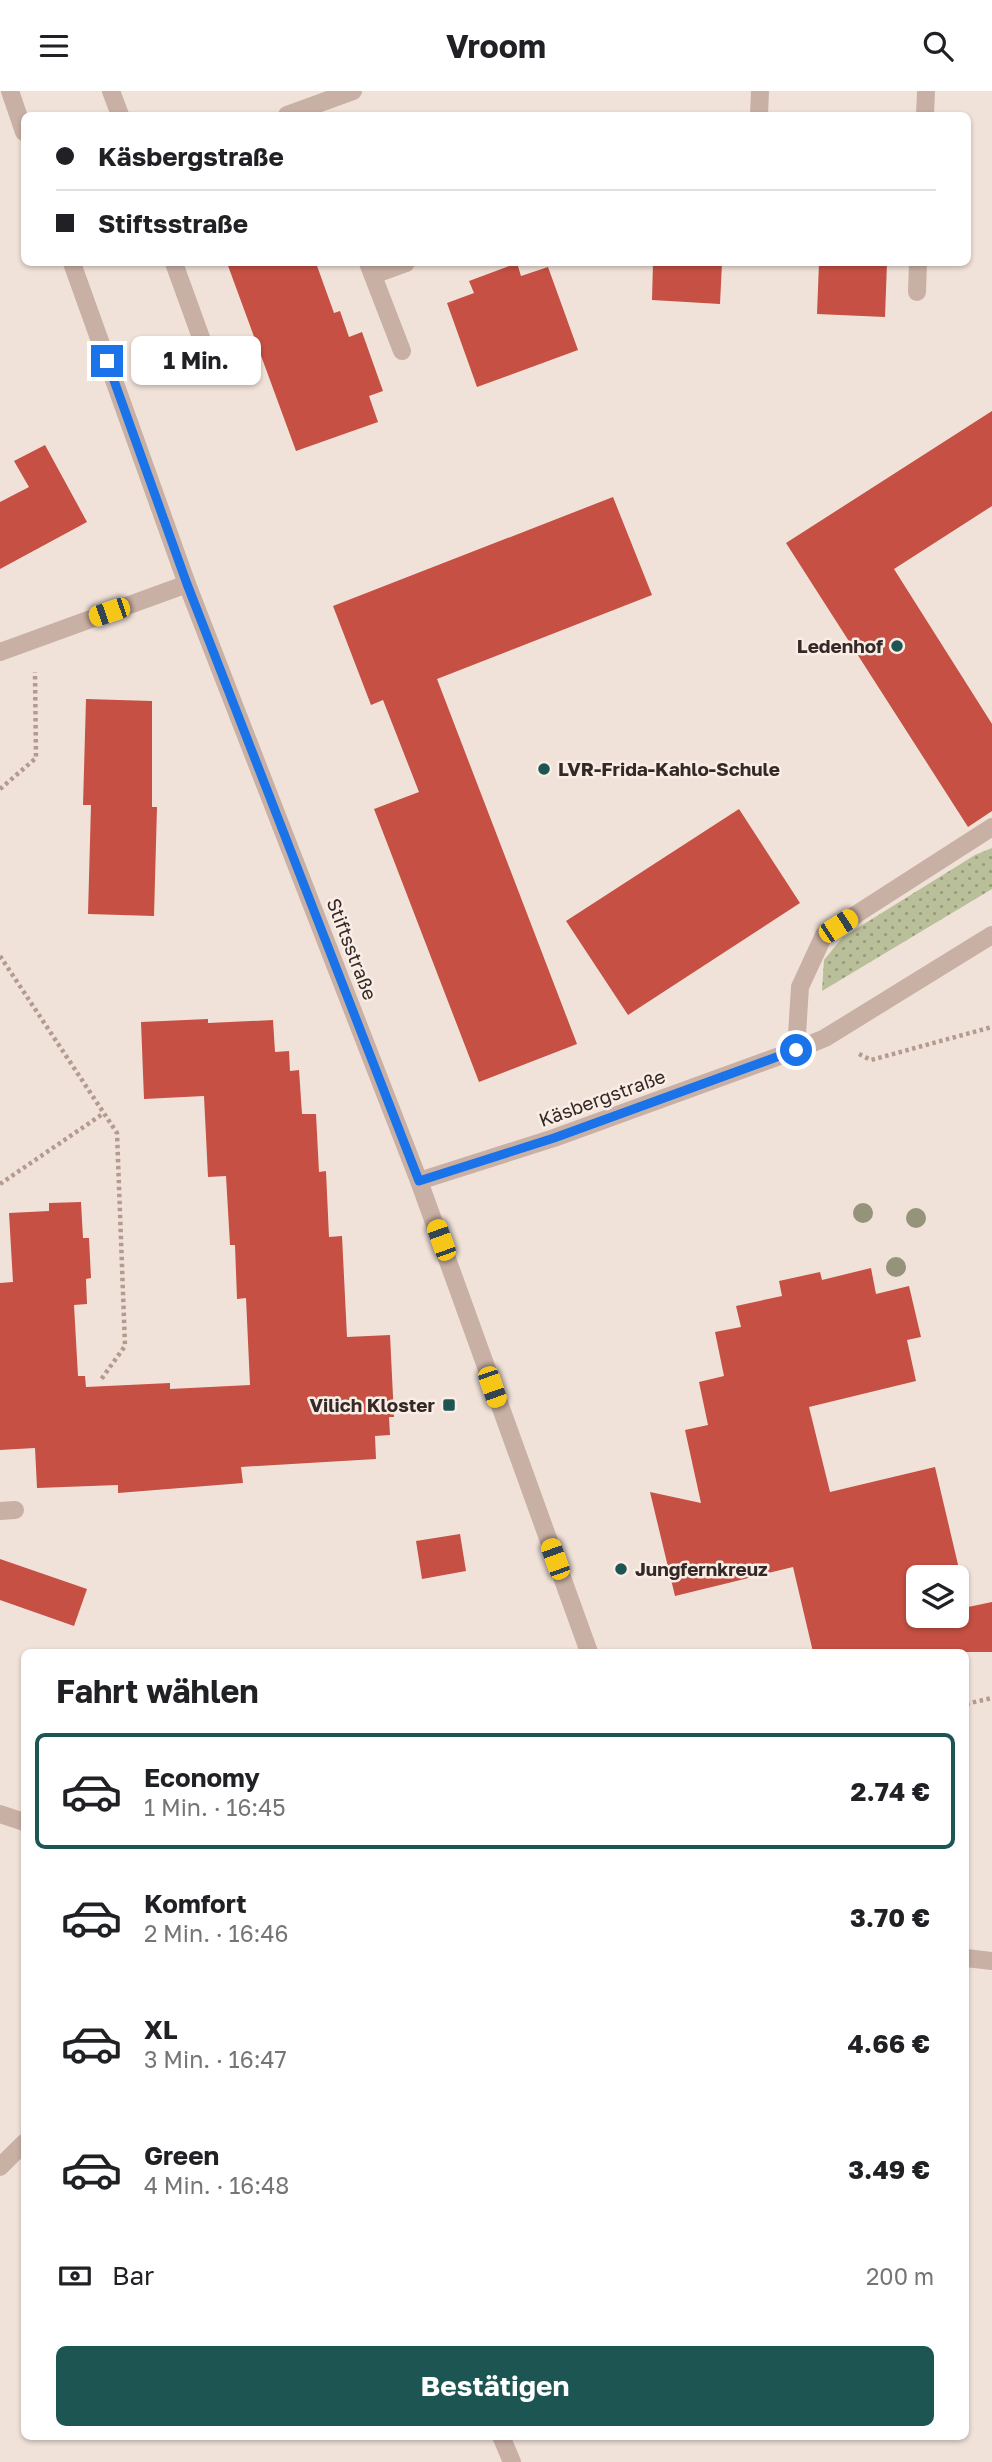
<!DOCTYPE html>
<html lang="de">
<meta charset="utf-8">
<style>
body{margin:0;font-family:"Golos Text",sans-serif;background:#f2f2f2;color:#202124;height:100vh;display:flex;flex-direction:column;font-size:26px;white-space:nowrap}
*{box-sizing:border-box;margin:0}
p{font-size:23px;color:#757577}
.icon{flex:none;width:38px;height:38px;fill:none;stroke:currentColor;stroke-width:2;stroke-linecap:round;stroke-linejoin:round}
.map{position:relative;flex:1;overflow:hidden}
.details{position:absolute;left:21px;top:1558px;width:948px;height:791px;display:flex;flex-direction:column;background:#fff;border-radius:10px;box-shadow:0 2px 5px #0004}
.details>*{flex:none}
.top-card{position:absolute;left:21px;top:21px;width:950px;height:154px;border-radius:10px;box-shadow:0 2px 5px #0004;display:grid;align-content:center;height:154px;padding:0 35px;background:#fff}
.fabs{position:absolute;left:906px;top:1474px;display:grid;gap:14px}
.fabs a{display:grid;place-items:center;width:63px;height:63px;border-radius:10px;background:#fff;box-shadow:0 2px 5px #0004;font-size:35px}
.end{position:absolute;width:32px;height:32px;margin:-16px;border:9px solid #1a73e8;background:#fff;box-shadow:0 0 0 4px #fff}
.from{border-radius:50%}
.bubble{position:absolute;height:49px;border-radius:10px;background:#fff;box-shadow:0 2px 5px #0004;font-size:23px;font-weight:700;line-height:49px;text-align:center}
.car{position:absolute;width:21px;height:42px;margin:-21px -10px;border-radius:9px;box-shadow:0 0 5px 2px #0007;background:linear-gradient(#f5c518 24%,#345 0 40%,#f5c518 0 76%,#345 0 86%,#f5c518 0)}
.top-card b{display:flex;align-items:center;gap:24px;height:66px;font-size:26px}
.top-card b+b{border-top:2px solid #e0e0e0}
.top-card i{width:18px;height:18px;background:#202124}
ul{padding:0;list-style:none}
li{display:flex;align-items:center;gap:21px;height:116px;margin:0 14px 10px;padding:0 21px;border:4px solid transparent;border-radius:10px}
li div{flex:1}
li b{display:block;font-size:26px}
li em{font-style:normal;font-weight:700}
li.on{border-color:#1c5551}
li>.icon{width:63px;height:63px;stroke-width:1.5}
h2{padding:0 35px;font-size:32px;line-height:84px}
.pay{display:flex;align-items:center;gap:18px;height:77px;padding:0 35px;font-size:26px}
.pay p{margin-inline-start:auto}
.primary-button{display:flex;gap:14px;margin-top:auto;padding:14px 35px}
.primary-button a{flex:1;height:80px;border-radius:10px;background:#1c5551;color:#fff;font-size:28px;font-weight:700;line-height:80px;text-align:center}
header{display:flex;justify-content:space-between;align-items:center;height:91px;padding:0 35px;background:#fff;font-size:32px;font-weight:700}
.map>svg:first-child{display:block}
.grass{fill:url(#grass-dots)}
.building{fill:#c55043;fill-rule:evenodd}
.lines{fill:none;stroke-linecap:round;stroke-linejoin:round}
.path{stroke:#b49a8f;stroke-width:4.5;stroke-dasharray:3.5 3.5;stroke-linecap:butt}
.minor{stroke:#c9b0a5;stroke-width:18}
.tree{fill:#959379}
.route{stroke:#1a73e8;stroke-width:9}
.poi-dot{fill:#1c5551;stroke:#f9ede5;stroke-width:2.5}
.labels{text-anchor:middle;stroke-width:5;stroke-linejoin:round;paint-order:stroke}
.poi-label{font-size:19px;font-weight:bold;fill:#342926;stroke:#f9ede5;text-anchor:end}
.street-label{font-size:19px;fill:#342926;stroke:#f9ede5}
</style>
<header><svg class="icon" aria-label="menu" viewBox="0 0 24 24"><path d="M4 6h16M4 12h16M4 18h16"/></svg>Vroom<svg class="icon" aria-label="search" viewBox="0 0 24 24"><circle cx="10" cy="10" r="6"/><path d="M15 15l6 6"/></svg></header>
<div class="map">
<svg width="992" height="2371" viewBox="0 0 992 2371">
<defs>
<pattern id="grass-dots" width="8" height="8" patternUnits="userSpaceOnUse" patternTransform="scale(1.75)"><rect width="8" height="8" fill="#b8bf99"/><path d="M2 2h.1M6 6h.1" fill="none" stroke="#969b7d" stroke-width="1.8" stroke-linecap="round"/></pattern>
</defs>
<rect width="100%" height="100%" fill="#f1e2d9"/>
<path class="grass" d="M992,757V798L822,900L824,869L843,846L975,764Z"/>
<g class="building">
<path d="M227,172H316L334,222L340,220L349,246L362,241L383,300L369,305L378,331L296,360Z"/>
<path d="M517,172L521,185L548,176L578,259L477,296L447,212L474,202L469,190Z"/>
<path d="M653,172H722L720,213L652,209Z"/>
<path d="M819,172H887L885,226L817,223Z"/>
<path d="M992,320V415L894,478L992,633V720L968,736L786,452Z"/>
<path d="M45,354L87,431L0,478V411L29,396L14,370Z"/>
<path d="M613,406L652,504L437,588L577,953L479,991L374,718L419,701L383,609L371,614L333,515Z"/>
<path d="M86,608L152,610V716H157L154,825L88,823L91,714H83Z"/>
<path d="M739,718L800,812L628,924L566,830Z"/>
<path d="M208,928V932L273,929L275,961L289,960L290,980L299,979L302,1023H316L319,1081L326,1080L329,1146L342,1145L347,1246L390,1244L394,1326H389L390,1344L375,1345L376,1368L241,1376L243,1392L118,1402V1394L37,1397L35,1357L0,1359V1192L13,1191L9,1122L49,1120V1112L81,1111L83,1147H89L91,1187L86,1188L87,1213L74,1214L78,1285H85L86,1296L170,1292V1298L250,1294L246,1207L237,1208L235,1154H230L226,1085L208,1086L204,1005L144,1008L141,931Z"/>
<path d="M871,1177L876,1203L909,1195L921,1246L907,1249L916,1290L809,1316L830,1401L935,1376L968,1516L992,1511V1561H813L793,1476L675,1505L650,1401L701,1412L685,1339L708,1334L699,1291L724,1285L715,1241L741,1236L736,1215L782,1205L779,1190L820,1181L822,1189ZM919,1486H957V1524H919Z"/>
<path d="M460,1443L466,1480L422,1488L416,1450Z"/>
<path d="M0,1468L87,1498L74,1535L0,1509Z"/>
</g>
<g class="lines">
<g class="path">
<path d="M0,698L36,667L35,581"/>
<path d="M0,865L117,1042L125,1255L100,1290"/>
<path d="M859,963L871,969L992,936"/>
<path d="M0,1093L104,1022"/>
<path d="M966,1613L992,1607"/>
</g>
<g class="minor">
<path d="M10,0L24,41"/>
<path d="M111,0L120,24"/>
<path d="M287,24L353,0"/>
<path d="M759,24L760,0"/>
<path d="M925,24L926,0"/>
<path d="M72,172L187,493L419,1090L589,1561"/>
<path d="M174,172L212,277"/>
<path d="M368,172L402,260"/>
<path d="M373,184L406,172"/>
<path d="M917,201L918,172"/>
<path d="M0,561L187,493"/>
<path d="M796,959L800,896L824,844L992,736"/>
<path d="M419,1090L554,1047L796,959L825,947L992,844"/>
<path d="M0,1420L15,1419"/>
<path d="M0,1723L24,1731"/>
<path d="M966,1867L992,1870"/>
<path d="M0,2076L24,2052"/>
<path d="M501,2345L512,2371"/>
</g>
</g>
<g class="tree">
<circle cx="863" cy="1122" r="10"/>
<circle cx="916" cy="1127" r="10"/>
<circle cx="896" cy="1176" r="10"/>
</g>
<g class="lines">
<path class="route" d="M107,270L187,493L419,1090L554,1047L796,959"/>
</g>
<g class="poi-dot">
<circle cx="897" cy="555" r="7"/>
<circle cx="544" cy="678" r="7"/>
<rect x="442" y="1307" width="14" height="14" rx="3.5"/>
<circle cx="621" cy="1478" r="7"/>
</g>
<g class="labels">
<g class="poi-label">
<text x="883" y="562">Ledenhof</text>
<text x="558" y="685" text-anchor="start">LVR-Frida-Kahlo-Schule</text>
<text x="435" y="1321">Vilich Kloster</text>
<text x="635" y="1485" text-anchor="start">Jungfernkreuz</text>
</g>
<g class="street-label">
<text transform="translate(352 858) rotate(69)" y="7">Stiftsstraße</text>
<text transform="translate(602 1007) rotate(-20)" y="7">Käsbergstraße</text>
</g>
</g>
</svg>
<div class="fabs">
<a><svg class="icon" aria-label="layers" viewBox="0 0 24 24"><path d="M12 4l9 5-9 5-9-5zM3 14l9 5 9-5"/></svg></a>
</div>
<i class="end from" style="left:796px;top:959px"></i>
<i class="end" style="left:107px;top:270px"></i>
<div class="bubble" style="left:131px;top:245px;width:130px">1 Min.</div>
<i class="car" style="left:109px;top:521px;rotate:251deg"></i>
<i class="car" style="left:838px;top:835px;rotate:57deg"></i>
<i class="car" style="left:441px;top:1149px;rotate:340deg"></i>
<i class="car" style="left:492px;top:1296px;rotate:161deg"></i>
<i class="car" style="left:555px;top:1468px;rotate:340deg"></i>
<div class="top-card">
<b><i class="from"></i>Käsbergstraße</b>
<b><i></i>Stiftsstraße</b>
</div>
<section class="details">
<h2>Fahrt wählen</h2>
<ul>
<li class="on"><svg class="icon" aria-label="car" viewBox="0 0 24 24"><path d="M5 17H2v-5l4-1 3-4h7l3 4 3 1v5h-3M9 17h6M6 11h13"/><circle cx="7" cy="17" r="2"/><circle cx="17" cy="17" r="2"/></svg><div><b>Economy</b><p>1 Min. · 16:45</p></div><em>2.74 €</em></li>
<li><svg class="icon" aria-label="car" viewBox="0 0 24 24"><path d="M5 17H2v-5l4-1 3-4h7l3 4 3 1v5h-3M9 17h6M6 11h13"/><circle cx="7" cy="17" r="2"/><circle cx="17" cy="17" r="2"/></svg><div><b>Komfort</b><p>2 Min. · 16:46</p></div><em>3.70 €</em></li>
<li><svg class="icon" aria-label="car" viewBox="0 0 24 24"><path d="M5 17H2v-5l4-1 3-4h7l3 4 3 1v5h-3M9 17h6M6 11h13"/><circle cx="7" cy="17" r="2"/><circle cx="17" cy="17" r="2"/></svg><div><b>XL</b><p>3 Min. · 16:47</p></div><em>4.66 €</em></li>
<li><svg class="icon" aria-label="car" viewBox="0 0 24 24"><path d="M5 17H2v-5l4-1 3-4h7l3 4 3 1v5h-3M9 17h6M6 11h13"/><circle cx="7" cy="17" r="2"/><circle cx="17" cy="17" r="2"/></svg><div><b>Green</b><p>4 Min. · 16:48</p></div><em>3.49 €</em></li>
</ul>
<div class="pay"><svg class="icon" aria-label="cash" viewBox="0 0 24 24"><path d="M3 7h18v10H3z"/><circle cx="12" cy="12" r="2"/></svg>Bar<p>200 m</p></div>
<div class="primary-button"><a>Bestätigen</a></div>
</section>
</div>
